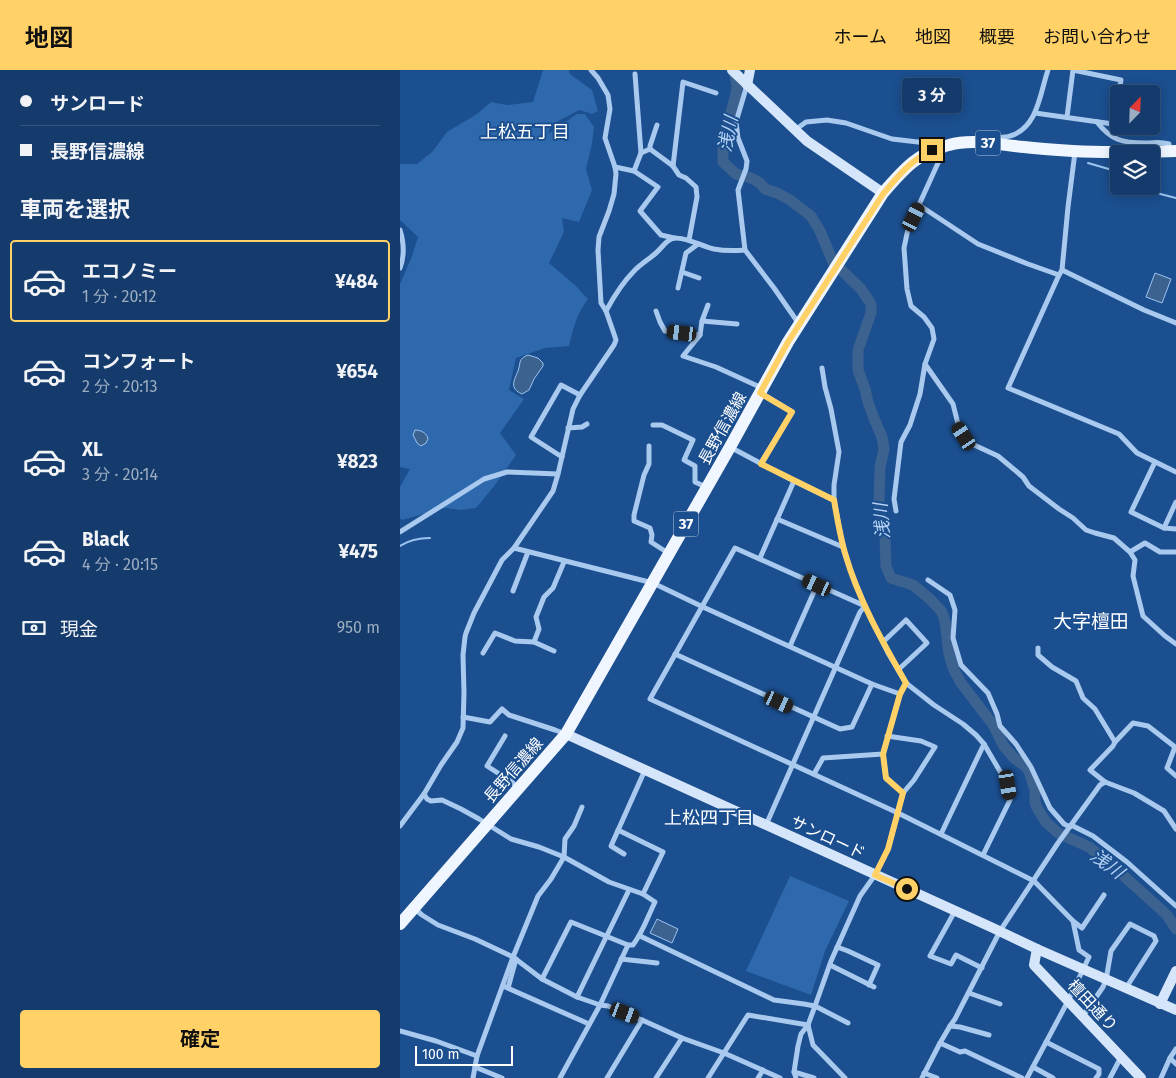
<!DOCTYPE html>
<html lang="ja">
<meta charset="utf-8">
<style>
body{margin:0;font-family:"Fira Sans","Noto Sans JP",sans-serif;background:#1d4271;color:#f1f3f6;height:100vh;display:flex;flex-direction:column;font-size:19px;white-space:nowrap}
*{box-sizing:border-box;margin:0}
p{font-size:16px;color:#9dadc1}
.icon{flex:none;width:28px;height:28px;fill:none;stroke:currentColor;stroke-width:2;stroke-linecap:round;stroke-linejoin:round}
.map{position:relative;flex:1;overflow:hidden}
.side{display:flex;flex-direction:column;background:#143b6b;width:400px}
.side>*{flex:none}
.top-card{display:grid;align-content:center;height:110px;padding:0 20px;background:#143b6b}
.needle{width:32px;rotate:23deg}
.tools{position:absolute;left:710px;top:15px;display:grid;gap:10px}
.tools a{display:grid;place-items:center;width:50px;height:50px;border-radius:5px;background:#143b6b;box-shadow:0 2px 12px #0003,0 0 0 1px #33557e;font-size:25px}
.scale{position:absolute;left:15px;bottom:12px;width:98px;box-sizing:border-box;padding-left:5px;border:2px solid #fff;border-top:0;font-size:14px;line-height:18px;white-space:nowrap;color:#fff;-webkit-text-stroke:4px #1b4f8f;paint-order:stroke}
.end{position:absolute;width:22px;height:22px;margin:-11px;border:6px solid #ffd166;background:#111;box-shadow:0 0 0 2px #111}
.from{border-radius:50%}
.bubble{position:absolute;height:35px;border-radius:5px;background:#143b6b;box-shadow:0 2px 12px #0003,0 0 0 1px #33557e;font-size:16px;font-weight:700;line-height:35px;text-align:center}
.car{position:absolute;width:15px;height:30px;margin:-15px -8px;border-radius:6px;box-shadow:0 0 4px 1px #0007;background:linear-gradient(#222 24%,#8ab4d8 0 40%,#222 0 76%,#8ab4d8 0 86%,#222 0)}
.top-card b{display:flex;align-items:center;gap:18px;height:48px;font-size:19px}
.top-card b+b{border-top:1px solid #33557e}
.top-card i{width:12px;height:12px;background:#f1f3f6}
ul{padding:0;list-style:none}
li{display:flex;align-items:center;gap:15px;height:82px;margin:0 10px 8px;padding:0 10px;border:2px solid transparent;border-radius:5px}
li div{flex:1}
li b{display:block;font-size:19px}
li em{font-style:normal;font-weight:700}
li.active{border-color:#ffd166}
li>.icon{width:45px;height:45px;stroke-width:1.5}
h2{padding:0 20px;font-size:22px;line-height:60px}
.pay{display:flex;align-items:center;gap:12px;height:55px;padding:0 20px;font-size:19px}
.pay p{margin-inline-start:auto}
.action{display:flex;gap:10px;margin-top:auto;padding:10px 20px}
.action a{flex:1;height:58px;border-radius:5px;background:#ffd166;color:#111;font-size:20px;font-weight:700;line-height:58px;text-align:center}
header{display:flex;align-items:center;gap:30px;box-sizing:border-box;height:70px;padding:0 25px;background:#ffd166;color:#111}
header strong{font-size:24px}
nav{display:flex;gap:28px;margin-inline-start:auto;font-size:18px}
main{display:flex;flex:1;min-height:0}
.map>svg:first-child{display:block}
.green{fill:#2e69ad}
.water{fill:#3c6290;stroke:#9cc4f0}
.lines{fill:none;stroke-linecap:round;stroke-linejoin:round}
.stream{stroke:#9cc4f0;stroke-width:2}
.river{stroke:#3c6290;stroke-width:11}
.street{stroke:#a9c9ee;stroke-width:5}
.secondary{stroke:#d6e6fa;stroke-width:10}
.primary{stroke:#f0f6ff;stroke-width:12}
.route{stroke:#ffd166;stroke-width:6}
.labels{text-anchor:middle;stroke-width:4;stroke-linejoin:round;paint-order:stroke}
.shield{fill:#1b4f8f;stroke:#bbcadd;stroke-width:1}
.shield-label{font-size:15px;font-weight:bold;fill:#fff}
.street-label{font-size:16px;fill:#fff;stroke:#1b4f8f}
.neighbourhood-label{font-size:18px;fill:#fff;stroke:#1b4f8f}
.water-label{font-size:18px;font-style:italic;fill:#b5d3f5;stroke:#1b4f8f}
.quarter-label{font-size:19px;fill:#fff;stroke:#1b4f8f}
</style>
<header>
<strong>地図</strong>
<nav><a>ホーム</a><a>地図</a><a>概要</a><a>お問い合わせ</a></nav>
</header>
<main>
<section class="side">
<div class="top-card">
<b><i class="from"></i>サンロード</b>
<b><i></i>長野信濃線</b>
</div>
<h2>車両を選択</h2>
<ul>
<li class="active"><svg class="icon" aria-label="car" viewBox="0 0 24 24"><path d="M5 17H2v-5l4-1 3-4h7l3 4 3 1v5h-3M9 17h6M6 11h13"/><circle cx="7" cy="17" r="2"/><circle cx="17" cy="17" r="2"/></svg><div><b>エコノミー</b><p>1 分 · 20:12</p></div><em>¥484</em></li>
<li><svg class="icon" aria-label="car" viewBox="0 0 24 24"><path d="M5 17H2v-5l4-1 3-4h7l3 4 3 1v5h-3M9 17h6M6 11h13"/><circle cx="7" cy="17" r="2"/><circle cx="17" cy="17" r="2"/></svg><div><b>コンフォート</b><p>2 分 · 20:13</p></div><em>¥654</em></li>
<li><svg class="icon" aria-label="car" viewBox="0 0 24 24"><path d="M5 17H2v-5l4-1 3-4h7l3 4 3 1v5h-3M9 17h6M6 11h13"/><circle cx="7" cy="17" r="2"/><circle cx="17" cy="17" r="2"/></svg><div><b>XL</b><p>3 分 · 20:14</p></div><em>¥823</em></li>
<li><svg class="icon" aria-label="car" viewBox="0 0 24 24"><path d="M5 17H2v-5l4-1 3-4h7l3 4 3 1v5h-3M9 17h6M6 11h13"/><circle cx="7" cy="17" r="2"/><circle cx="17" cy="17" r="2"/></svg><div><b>Black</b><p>4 分 · 20:15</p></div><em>¥475</em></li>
</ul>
<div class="pay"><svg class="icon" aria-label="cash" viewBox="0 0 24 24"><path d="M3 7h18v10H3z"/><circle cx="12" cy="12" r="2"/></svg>現金<p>950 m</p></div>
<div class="action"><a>確定</a></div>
</section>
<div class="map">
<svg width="776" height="1008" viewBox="0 0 776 1008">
<rect width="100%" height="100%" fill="#1b4f8f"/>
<g class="green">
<path d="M143,0H169L170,4L192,20L198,41L192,44L179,40L151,55L148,64L177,44H185L194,57L192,74L186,99L192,120L179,152L162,148L164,162L149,193L175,215L188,229C176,246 174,256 169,276L145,278L116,288L109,320L124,329L100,363L116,385L95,415L76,438L61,440L45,438L2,450L0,448V417L10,399L0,397V214L12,186L18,167L0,150V94H17L32,82L47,62L77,44L91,32L107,35L133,32Z"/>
<path d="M390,806L449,831L425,881L411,925L346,901Z"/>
</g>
<g class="water">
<path d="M755,203L771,209L762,233L746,227Z"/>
<path d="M128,285L138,288L143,293V296L134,309L129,320L122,324C109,318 114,311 118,301C121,292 118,289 128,285Z"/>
<path d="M15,360C21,360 27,363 28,369L26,373L21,376L17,373L13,365Z"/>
<path d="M257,849L278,859L272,873L250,863Z"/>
</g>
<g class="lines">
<g class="stream">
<path d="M688,93L719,102"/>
<path d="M740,116L749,121L776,128"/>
<path d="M0,476C9,470 19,468 30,468"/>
</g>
<path class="river" d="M334,0L337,16L336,24L323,72V92L336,104L351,108L360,113L365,119L377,123L390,130L411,146L420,161L433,192L461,219L471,234V243L458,280V300L465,319L468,332L473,346L482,367L484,379L480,397L479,432L485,469L486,496L491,508L513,515L530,529L542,542L545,551L549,584L554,600L561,613L594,656L603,675L613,687L625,696L629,701L635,720V732L637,738L646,752L658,763L689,777L715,798L767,845L776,859"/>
<g class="street">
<path d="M347,15L336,52L338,68L347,91L346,99L338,120L345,180L374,218L399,254"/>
<path d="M635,43L713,54L721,10L673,0L667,47"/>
<path d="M697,52C711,70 722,73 745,73C755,73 759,71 769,74L770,81"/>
<path d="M395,60L406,52L427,50L446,53L492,69L535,74L541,77L543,82L508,159L504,178L507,219L511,236L524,247L532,258L534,269L525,294L520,324L510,355L501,372L494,429L496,441"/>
<path d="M591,68C597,67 605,68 610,66C638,58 640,23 648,0"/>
<path d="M250,79V76L257,55"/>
<path d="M241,83L250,79L273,96L279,105L286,108L296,117L297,127L289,170"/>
<path d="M273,96L283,12L316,23"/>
<path d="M215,97L234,101L241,83L235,4"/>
<path d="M234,101L258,117L240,141L261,165L274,168"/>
<path d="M519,135L578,174L628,194L659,205L662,200L668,137L675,82"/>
<path d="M0,160C4,173 5,185 0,198"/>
<path d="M662,200L744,240L776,253"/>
<path d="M282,202L299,208"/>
<path d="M659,205L608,318L719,364L737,383L776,402"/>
<path d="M278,218L286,183L298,174"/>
<path d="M308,235L302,251L300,265L283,286L316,297L362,318"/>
<path d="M206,241C214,226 222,213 235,200C241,194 249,189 256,183C262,178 268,167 277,168C290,169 302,176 314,179C324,181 334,181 345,180"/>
<path d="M256,241L260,252L265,261L300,265"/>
<path d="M302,251L337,254"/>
<path d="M525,294L553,334L559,358L565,366L572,374L598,386L623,407L629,416L659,439L673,448L686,460L695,463L714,468L730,482L735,490L733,506L743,546L765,566L776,574"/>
<path d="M422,298L425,317L431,339L439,382L434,415V430L439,457L444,481L451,502L465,536L488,583L506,613L534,635L563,654L576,665L584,674L608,715L610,730L583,785"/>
<path d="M361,323L392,342L361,393"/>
<path d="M253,355H262L293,370L284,390L295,396V412L306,417"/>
<path d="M168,358L182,357L187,354"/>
<path d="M249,376V394L244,405L234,445V451L250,458L252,465L251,472L268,483"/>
<path d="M330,377L394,411L434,430"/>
<path d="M162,387L131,367L161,315L180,325"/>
<path d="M755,392L731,442L764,458"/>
<path d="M776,432L764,458L776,459"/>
<path d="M377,449L443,477"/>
<path d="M0,462L84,409L107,402L158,404"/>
<path d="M114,478L253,513L303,537L472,614L500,624"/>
<path d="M730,482L745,473L760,482H776"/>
<path d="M360,488L394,411"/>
<path d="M528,510L550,525L555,540L553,568L561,595L588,623L597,644L600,656L616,674L631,697L650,738L664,754L670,757"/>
<path d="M113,521L128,482"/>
<path d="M465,536L335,478L250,629L498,743L634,811L673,851L679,880L689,887L668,931L627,1008"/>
<path d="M134,572L139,559L136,547L144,527L153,518L164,492"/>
<path d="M483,572L506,550L527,573L498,600"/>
<path d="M390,576L417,515"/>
<path d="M638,578V585L652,597L676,611L683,628L695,639L715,672L713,676L690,700L705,712L734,723L764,741L776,759"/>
<path d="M83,583L95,563L115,571L134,572L154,581"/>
<path d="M275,584L440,659L452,657L472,614"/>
<path d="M63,647L90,652L102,639L109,645L155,660L166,664"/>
<path d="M105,666L87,696L112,712L119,719"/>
<path d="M487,666L521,671L535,677L514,710L503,723"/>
<path d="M715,672L733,653L748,656L775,677L767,698L776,706"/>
<path d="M414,704L423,688L483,684"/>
<path d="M24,724L27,729L31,731L42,730L61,739L79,749L111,769L139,777L164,787L209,812L243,824L255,832C248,846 243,862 233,875H228L200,935L160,1008"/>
<path d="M366,755L460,542L465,536"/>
<path d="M671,755L693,766L727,792L776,836"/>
<path d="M0,756L24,724L41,695L57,672L63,658L64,623L63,585L65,567L66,563L74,543L102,490L114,478L153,421L158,404L173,339L180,325L214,275L216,270L213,261L206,241L201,233L198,180L199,167L209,141L214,124L216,104L215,97L205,68L210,39L208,25L198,8L191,0"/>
<path d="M218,760L263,782L243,824"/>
<path d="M541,764L584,674"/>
<path d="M224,784L211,776L245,700"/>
<path d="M15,839L22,845L38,855L75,869L113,887L142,909L177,927L200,935L208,936L242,950L282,968L324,983L380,1008"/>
<path d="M555,841L530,886L551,894L556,885L582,898"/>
<path d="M673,851L682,858L704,825"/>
<path d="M240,866L374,930L404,934L415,936L448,953"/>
<path d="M437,877L448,881L478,895L469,915"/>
<path d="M221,889L257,893"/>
<path d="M430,895L474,917"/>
<path d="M142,909L171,852L228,875"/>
<path d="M103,916L189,954"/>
<path d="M108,918L116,889"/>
<path d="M569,923L600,934"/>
<path d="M177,927L229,820"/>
<path d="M683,946L703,917L706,910L711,881L730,854L754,866L756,871L726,918"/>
<path d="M408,955L413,975L445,1008"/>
<path d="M550,956L560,957L589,965"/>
<path d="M0,961L36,971L77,986"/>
<path d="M646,972L699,999V1004L696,1008"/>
<path d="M540,973L560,982L565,981L622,1008"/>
<path d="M776,979L770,988L776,994"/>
<path d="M75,997L102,1008"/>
<path d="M633,997L653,1008"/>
<path d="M394,1002L414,1008"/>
<path d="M524,1003L537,1008"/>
<path d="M73,1008L77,986L113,887L138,826L151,809L164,787L165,769L174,756L182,737"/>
<path d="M207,1008L242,950"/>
<path d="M256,1008L282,968"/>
<path d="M308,1008L348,945L408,955"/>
<path d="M358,1008L363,1000"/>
<path d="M396,1008L394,1002L398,976L401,964L408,955L415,936L431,891L460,826L475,805L488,779L503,723L486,708L483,684L500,624L506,613"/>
<path d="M522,1008L540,973L550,956L555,949L600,861L658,773L700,715L705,712"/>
<path d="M710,1008L721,987"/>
<path d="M761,1008L770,988"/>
</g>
<g class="secondary">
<path d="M332,0L407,71L483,123"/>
<path d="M347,15L350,0"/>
<path d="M166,664L593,858L637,879L776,940"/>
<path d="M637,879L634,895L741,1008"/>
<path d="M760,934L776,901"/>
</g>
<path class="primary" d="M0,854L166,664L330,377L388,272L483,123C503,100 518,82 549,75C573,68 600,75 624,77C641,79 657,80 673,81C708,83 742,82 776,81"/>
</g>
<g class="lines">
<path class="route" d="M507,819L475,805L488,779L503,723L486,708L483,684L500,624L506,613C482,571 458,529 445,483C440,466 437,447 434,430L361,394L392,342L360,323L388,272L483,124C499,105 510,91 532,80"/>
</g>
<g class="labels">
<g class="shield">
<rect x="575.5" y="60.5" width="25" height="25" rx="4"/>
<rect x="273.5" y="441.5" width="25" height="25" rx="4"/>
</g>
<g class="shield-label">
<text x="588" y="78">37</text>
<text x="286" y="459">37</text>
</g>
<g class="street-label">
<text transform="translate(322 358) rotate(-61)" y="6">長野信濃線</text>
<text transform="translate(113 700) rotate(-49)" y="6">長野信濃線</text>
<text transform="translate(428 767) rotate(25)" y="6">サンロード</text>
<text transform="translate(693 935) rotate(47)" y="6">檀田通り</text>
</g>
<g class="neighbourhood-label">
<text x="125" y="68">上松五丁目</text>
<text x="309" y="754">上松四丁目</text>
</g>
<g class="water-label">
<text transform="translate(328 64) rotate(-79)" y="6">浅川</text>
<text transform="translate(482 451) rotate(-95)" y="6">浅川</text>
<text transform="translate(707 794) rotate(37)" y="6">浅川</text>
</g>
<g class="quarter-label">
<text x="691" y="558">大字檀田</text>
</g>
</g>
</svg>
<div class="tools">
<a><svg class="needle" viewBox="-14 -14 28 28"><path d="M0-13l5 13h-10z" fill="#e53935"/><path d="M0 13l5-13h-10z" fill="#9dadc1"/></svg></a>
<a><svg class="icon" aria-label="layers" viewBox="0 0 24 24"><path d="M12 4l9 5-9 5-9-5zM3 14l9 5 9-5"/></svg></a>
</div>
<div class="scale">100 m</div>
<i class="end from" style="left:507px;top:819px"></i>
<i class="end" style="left:532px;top:80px"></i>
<div class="bubble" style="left:502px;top:8px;width:60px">3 分</div>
<i class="car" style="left:514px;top:147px;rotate:26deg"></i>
<i class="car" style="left:282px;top:263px;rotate:277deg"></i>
<i class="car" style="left:564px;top:366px;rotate:327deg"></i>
<i class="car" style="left:417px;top:515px;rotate:295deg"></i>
<i class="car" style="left:379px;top:632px;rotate:115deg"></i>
<i class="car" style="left:608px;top:715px;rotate:171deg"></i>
<i class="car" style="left:225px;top:943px;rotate:111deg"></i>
</div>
</main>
